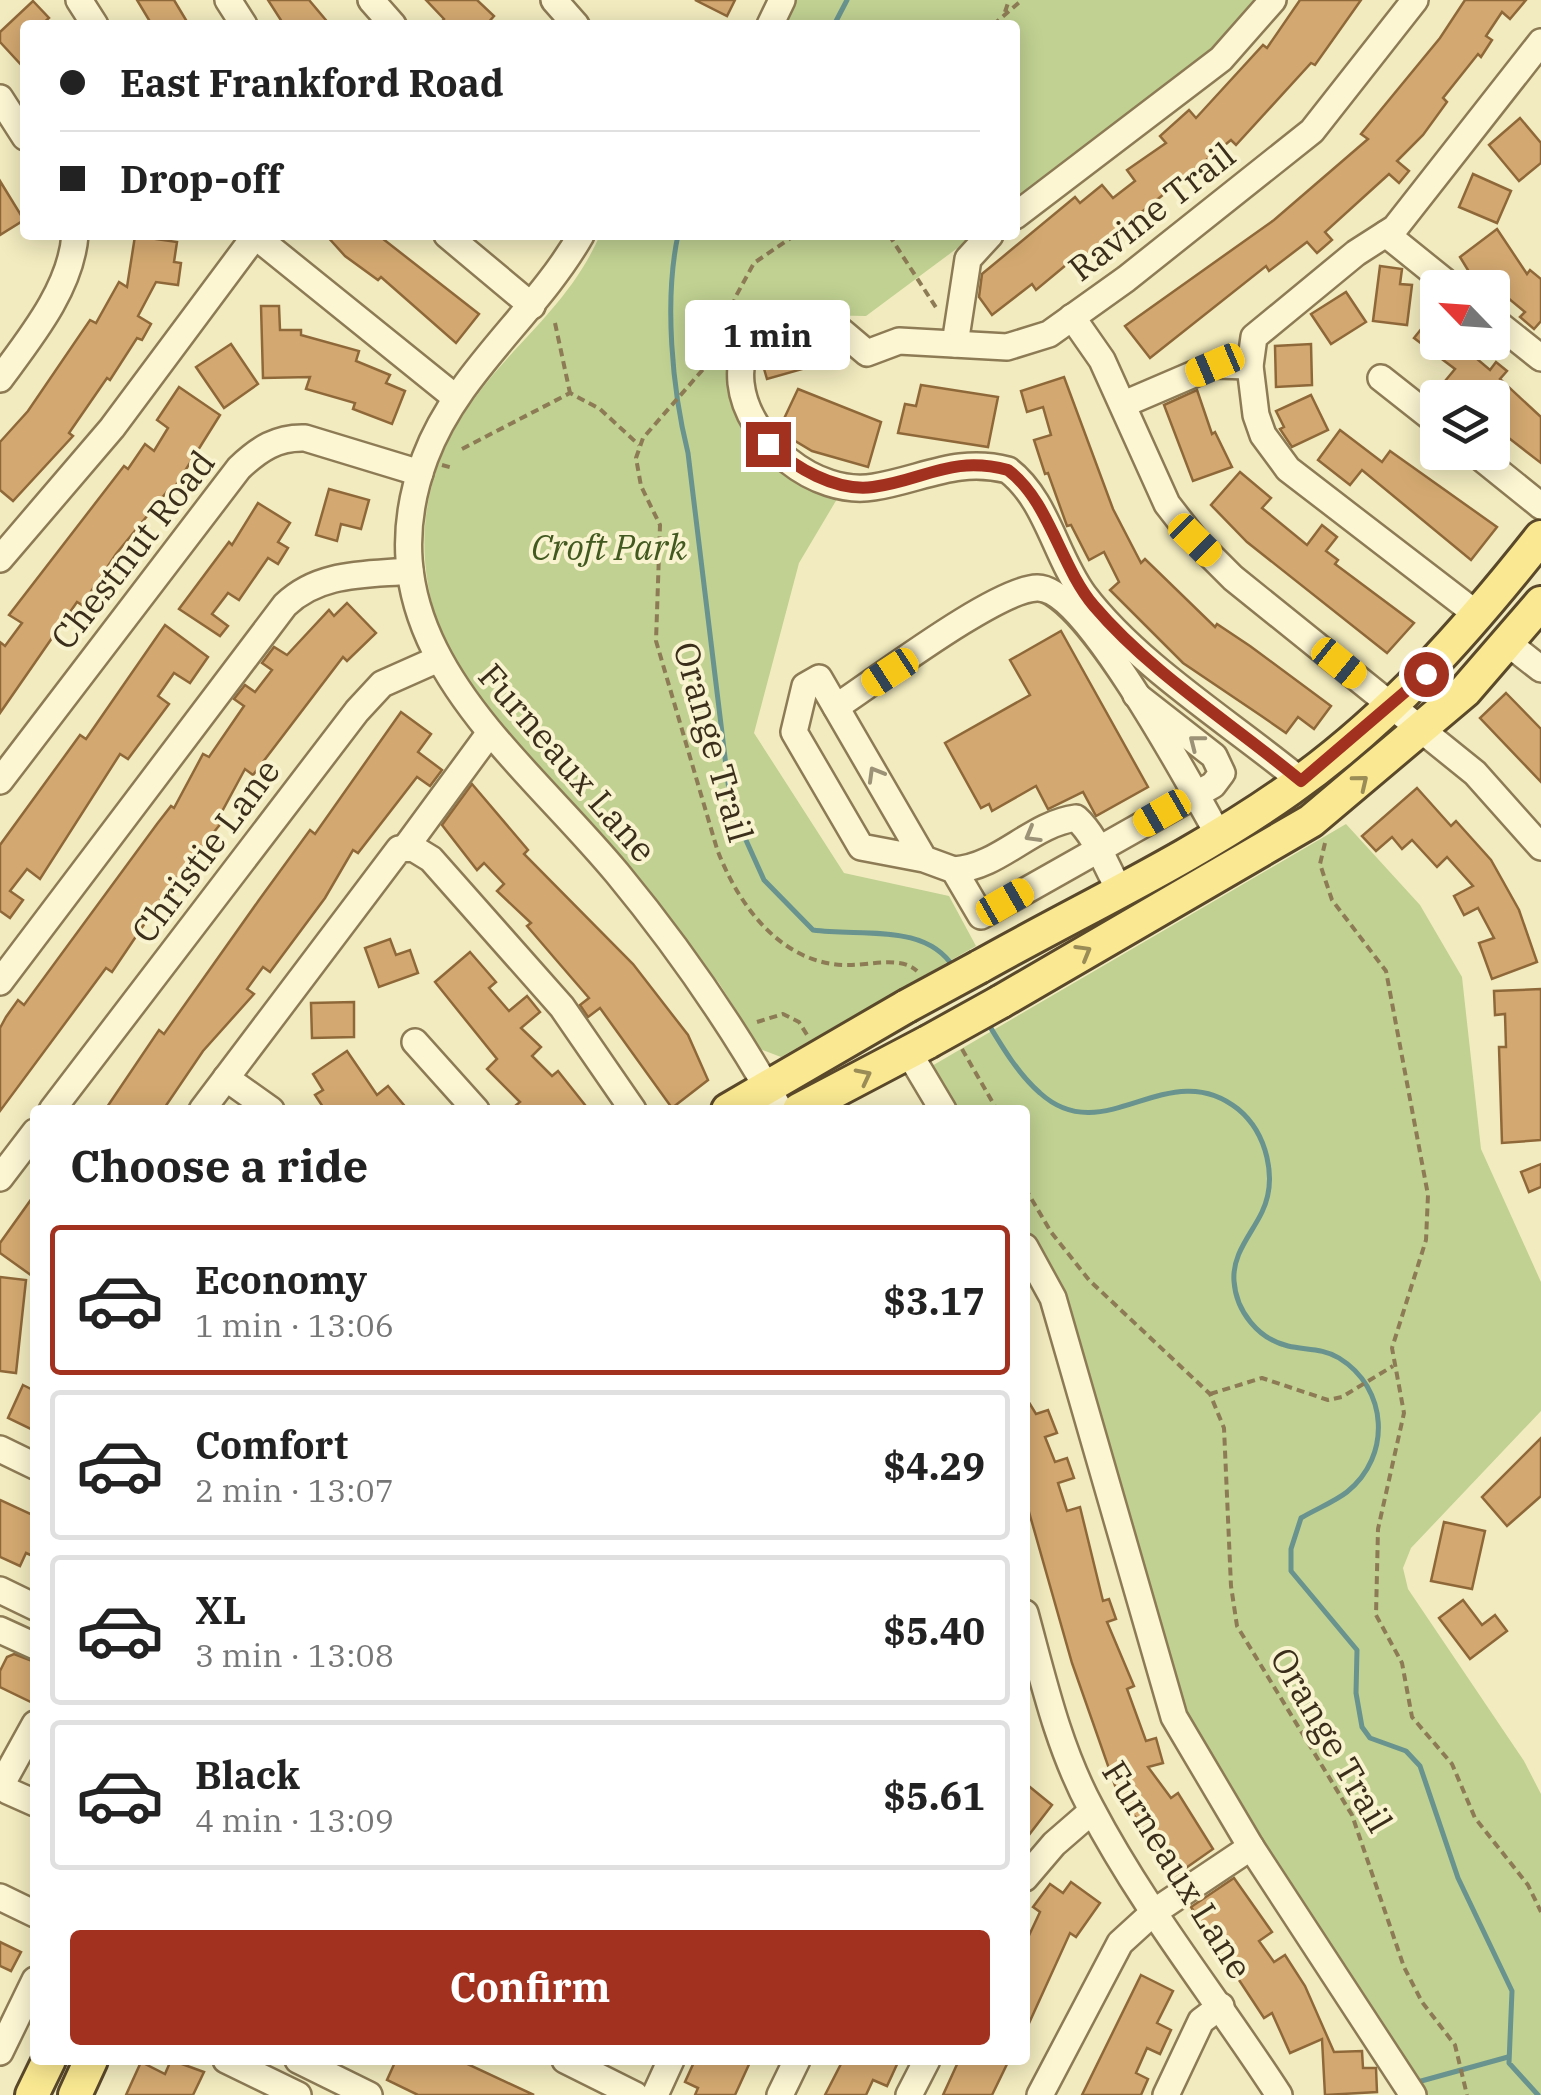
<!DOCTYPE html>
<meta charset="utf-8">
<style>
body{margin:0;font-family:"IBM Plex Serif",serif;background:#f6f6f6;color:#222;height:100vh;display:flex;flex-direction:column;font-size:38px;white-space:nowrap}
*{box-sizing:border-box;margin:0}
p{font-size:32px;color:#767676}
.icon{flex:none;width:55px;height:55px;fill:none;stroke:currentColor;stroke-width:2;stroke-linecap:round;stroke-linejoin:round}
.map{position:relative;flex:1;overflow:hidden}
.side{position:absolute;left:30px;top:1105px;width:1000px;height:960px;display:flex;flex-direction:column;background:#fff;border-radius:10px;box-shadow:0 5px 25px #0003}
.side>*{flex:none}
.hud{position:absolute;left:20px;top:20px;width:1000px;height:220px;border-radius:10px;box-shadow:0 5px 25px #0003;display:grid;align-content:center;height:220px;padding:0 40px;background:#fff}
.needle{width:65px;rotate:295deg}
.fabs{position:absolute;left:1420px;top:270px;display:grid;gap:20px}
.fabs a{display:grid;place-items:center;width:90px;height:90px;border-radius:10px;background:#fff;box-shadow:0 5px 25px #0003;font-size:50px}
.end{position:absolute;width:45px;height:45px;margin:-22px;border:12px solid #a2321f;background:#fff;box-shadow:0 0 0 5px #fff}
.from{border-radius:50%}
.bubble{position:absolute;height:70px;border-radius:10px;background:#fff;box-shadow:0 5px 25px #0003;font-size:32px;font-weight:800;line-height:70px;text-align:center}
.car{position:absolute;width:30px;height:60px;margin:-30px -15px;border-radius:12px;box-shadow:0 0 8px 2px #0007;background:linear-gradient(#f5c518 24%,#345 0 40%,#f5c518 0 76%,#345 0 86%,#f5c518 0)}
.hud b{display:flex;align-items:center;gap:35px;height:95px;font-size:38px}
.hud b+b{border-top:2px solid #e0e0e0}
.hud i{width:25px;height:25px;background:#222}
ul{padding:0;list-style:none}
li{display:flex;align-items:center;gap:30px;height:150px;margin:0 20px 15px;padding:0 20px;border:5px solid #e0e0e0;border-radius:10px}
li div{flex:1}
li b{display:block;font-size:38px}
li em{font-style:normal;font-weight:800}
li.current{border-color:#a2321f}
li>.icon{width:90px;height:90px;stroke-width:1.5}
h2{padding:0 40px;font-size:45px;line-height:120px}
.action{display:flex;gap:20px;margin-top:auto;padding:20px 40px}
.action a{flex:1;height:115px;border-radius:10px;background:#a2321f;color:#fff;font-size:40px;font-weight:800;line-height:115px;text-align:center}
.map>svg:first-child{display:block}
.green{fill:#c0d192}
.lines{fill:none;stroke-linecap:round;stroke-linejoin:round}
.stream{stroke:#69938e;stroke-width:5}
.building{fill:#d4a971;stroke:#8f6839;stroke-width:2.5}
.minor-casing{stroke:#8d7b55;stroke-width:30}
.major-casing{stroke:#5a482a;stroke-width:38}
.path{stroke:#8d7b55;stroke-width:4;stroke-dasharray:8 5;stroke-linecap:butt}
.minor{stroke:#fcf6d3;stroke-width:25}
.major{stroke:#fae992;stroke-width:32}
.major-bridge-casing{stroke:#5a482a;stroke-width:38;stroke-linecap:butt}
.major-bridge{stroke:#fae992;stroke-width:32}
.oneway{stroke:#9c9277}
.oneway2{stroke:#9a8c56}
.route{stroke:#a2321f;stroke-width:12}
.labels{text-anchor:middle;stroke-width:8;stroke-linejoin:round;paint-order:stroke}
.street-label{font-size:35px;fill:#3b2f1b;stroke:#f9f3cf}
.park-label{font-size:35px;font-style:italic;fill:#425920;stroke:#f9f3cf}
</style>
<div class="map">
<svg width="1541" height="2095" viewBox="0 0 1541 2095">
<rect width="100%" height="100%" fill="#f2ebbf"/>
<g class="green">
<path d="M791,0H1268L1235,43L1015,205V25H779Z"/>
<path d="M600,235H975L866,316L744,314L732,374L782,464L837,499L799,563L754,733L844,873L949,896L976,946L781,1057L760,1049L719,983L467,686C411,592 407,490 474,399C517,340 569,305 600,235Z"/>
<path d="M1346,824L1420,905L1462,977L1481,1149L1541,1282V1411L1411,1548L1403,1568L1408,1589L1524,1761L1541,1794V2095H1423L1188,1748L1025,1242V1110H948L925,1070Z"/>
</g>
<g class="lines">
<g class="stream">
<path d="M834,25L847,0"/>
<path d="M678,235C664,300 672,389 688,453L731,807L764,880L813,930C860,937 926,922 954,968"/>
<path d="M986,1020C1001,1045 1018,1074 1040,1093C1105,1152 1168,1053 1238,1109C1267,1133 1278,1179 1262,1212C1251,1235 1232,1254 1234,1281C1236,1311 1258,1339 1288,1346C1305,1350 1323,1348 1339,1358C1388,1388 1392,1456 1347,1492C1334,1502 1316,1509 1301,1518L1291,1549V1571L1357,1650L1356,1693L1362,1727L1370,1738L1406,1751L1420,1766L1458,1878L1512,1991L1509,2063L1538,2095"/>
<path d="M1414,2083L1508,2057"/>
</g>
</g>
<g class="building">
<path d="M137,0H174L189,25H152Z"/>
<path d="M268,0H309L330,25H284Z"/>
<path d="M426,0H477L494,16L486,25H439L444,19Z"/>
<path d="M695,0H735L727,16Z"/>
<path d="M1300,0H1361L1315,65L1311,63L1236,145L1231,140L1107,240L1075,263L1072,260L1036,290L1032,284L992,315L979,297L982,274L1075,197L1080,203L1102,185L1113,198L1135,181L1127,170L1166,143L1160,136L1189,110L1196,118L1263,45L1267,48Z"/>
<path d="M1465,0H1526L1510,19L1502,12L1486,36L1492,40L1481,57L1478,54L1443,98L1447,102L1423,135L1397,161L1409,171L1399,183L1389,174L1325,232L1332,240L1317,253L1307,242L1269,271L1266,266L1150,358L1125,326L1274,220L1368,139L1361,134L1440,38Z"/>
<path d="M33,1L49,18L41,25H25V69L0,42V32Z"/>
<path d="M1520,118L1541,143V163L1519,181L1489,145Z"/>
<path d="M1473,174L1511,191L1497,223L1459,207Z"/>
<path d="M0,181L24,220L0,235Z"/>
<path d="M1497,229L1527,274L1530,270L1541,279V321L1534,329L1520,317L1525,312L1496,288H1469L1466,279L1471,275L1460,257Z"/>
<path d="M326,235H378L479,314L456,343L381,277L378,280L345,256Z"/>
<path d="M135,236L177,242L174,262L181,263L178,285L156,282L138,316L151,324L142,340L137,338L110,380L107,378L69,433L73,436L13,501L0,490V442L28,411L90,320L96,323L119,282L127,287Z"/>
<path d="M1380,266L1402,269L1400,284L1412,285L1407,325L1373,321Z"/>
<path d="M1346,292L1366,322L1331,344L1311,314Z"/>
<path d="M261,306H279L280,330H301V335L359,351L356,361L390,375L386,383L405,391L392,424L353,409L355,403L306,389L310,377L263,378Z"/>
<path d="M1438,308V342H1457L1490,370L1496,362L1507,371L1500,379L1541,417V463L1492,425V398H1464L1445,381L1455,369L1414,338Z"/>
<path d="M773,339L798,342L806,368L767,379L760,355L765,341Z"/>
<path d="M231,344L258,384L224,408L196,367Z"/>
<path d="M1311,344L1312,385L1276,387L1275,346Z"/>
<path d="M1064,377L1113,509L1141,563L1145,559L1215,627L1217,624L1250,646L1331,706L1314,729L1298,717L1286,733L1260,715L1183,663L1110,590L1119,582L1104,552L1089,560L1071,525L1067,526L1048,473L1045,474L1034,440L1051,435L1043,407L1027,412L1021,391Z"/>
<path d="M921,385L998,397L988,447L898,433L905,404L916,406Z"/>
<path d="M179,387L220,415L173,490L170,488L116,554L82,605L77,602L0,713V642L5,646L22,623L9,615L124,466L128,469L145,444L154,451L168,428L157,420Z"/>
<path d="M798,389L881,422L868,467L812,451L782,433V423Z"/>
<path d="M1197,390L1212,434L1215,432L1232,467L1193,481L1164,405Z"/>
<path d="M1311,395L1328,430L1292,447L1280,429L1284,427L1276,411Z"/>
<path d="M1340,430L1382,462L1390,451L1497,527L1471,560L1362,470L1350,485L1318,460Z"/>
<path d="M1240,472L1271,498L1262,508L1307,545L1322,525L1337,537L1326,551L1338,560L1335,564L1414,623L1387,653L1247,542L1211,505Z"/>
<path d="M329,489L369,500L361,529L341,524L337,541L316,535Z"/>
<path d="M258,503L290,523L278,542L288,548L278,564L268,558L239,600L228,593L212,614L228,626L220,636L179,609L229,542L232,545Z"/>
<path d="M347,603L376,633L347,661L343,657L253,775L245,769L218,819L222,822L166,892L112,972L106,968L0,1111V1028L6,1017L18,1000L24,1005L157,824L171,806L174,808L203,754L209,757L244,706L234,699L245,685L255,692L272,670L262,663L274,647L287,655L329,610L334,616Z"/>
<path d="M165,625L208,657L190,683L174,673L158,696L169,704L128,759L120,754L40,879L27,869L10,891L23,900L10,918L0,911V845L80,735L86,739Z"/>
<path d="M1061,631L1148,787L1096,816L1083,792L1048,809L1036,786L992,811L989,804L981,808L945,743L1030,695L1010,660Z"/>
<path d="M1506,693L1541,729V782L1480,718Z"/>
<path d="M401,712L431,734L418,752L442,770L430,786L417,777L358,853L353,850L325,898L270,972L263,967L247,989L254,994L203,1051L163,1110H105L159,1030L164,1034L259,900L310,830L315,834Z"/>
<path d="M472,784L528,850L524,854L633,964L688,1035L708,1080L672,1108L600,1008L588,1017L580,1005L589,998L527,926L531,923L497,891L504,884L484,863L477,870L442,825Z"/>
<path d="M1417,788L1451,826L1456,821L1491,860L1519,910L1537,962L1492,979L1479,943L1494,938L1478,908L1464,915L1454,896L1473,886L1447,857L1437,867L1412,840L1402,849L1392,837L1376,851L1362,836Z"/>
<path d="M390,939L396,955L410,950L418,973L379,987L365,948Z"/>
<path d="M470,952L496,982L489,988L509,1011L527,996L540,1012L521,1028L541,1047L532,1056L552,1076L558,1071L589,1110H510L520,1102L487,1069L497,1059L435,982Z"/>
<path d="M1541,989V1140L1502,1143L1499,1047H1506L1505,1014L1495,1015L1494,991Z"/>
<path d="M354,1002V1037L312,1038L311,1003Z"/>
<path d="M347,1051L377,1095L388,1086L408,1110H325L315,1095L323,1090L313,1074Z"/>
<path d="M1541,1164V1187L1529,1192L1521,1172Z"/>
<path d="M35,1194V1278L0,1253V1243Z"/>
<path d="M0,1277L26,1280L16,1373L0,1371Z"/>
<path d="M23,1385L35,1391V1431L8,1418Z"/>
<path d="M1025,1396L1036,1414L1048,1410L1057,1433L1045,1437L1055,1462L1067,1458L1074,1478L1058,1483L1067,1511L1080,1507L1103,1601L1109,1599L1116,1619L1107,1622L1134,1686L1127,1689L1146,1741L1156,1738L1163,1763L1148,1767L1171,1798L1178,1793L1213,1849L1173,1877L1154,1850L1159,1846L1119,1797L1072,1663L1025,1498Z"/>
<path d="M1541,1438V1496L1507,1526L1482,1497Z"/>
<path d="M0,1500L35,1516V1557L26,1553L20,1566L0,1557Z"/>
<path d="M1444,1522L1485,1531L1472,1589L1431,1581Z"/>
<path d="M1463,1600L1482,1625L1495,1615L1507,1631L1470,1659L1439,1618Z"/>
<path d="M14,1654L35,1662V1704L0,1687V1671L7,1657Z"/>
<path d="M1025,1783L1052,1805L1025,1840Z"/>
<path d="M1234,1878L1272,1932L1259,1941L1274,1962L1285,1955L1305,1986L1334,2052L1362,2051L1363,2068H1376L1377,2092L1325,2095L1322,2039L1290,2053L1272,2013L1264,2018L1191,1907Z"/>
<path d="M1071,1882L1100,1903L1076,1937L1070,1933L1025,2032V1944L1040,1912L1033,1907L1050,1884L1063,1893Z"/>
<path d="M0,1942L21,1952L11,1971L0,1966Z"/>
<path d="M1141,1975L1173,1991L1157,2023L1171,2030L1160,2054L1147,2048L1136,2073L1148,2079L1141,2095H1082Z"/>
<path d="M171,2060L204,2072L193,2095H126L141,2062L165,2074Z"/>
<path d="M396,2060H459L534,2095H418L387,2080Z"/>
<path d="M695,2060H751L735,2095H695L698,2088L685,2082Z"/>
<path d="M843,2060H899L887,2086L873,2080L866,2095H825Z"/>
<path d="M959,2060H1009L992,2095H943Z"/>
</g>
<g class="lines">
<defs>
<g id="minor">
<path d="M79,0L95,25"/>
<path d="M228,0L244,25"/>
<path d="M371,0L393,25"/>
<path d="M554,0L576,25"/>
<path d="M770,25L782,0"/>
<path d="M0,98L25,137"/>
<path d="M1015,216L1221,59L1273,0"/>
<path d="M1386,234L1453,288"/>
<path d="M254,235L456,398"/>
<path d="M447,235L532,306"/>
<path d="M581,235C536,314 457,372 425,458C357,641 515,750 617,873C679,948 732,1025 780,1110"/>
<path d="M1072,317L1102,360L1167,504L1195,540L1233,578L1475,773L1541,847"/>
<path d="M1492,319L1541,358"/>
<path d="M955,344L968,259L990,235"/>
<path d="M1381,378L1438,423"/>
<path d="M0,379C31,337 71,288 75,235"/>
<path d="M1124,404L1215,365L1250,366"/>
<path d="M1474,452L1541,506"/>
<path d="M0,559L112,428L255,236"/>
<path d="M1479,616L1288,469L1263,435L1256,415L1250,366L1254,337L1356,253L1395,228L1541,42"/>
<path d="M1509,644L1541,669"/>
<path d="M836,707C876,681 996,589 1037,588C1085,586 1193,790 1218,834"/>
<path d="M0,781L239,468C259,449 277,437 305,438L420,473"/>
<path d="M1301,781C1231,723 1138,666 1084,595C1055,556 1047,500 1008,470C957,457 923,479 874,487C815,497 747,440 741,383C739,361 745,334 762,321L841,331L867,353L899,341L1007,347L1049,334L1126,279L1312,131L1415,0"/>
<path d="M406,847L489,734"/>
<path d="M924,859L819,678L805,686L794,732L861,847L924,859L954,870L981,916L1213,785L1222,773L1214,756L1136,695"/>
<path d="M954,870C1000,867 1031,824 1076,818C1096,836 1105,865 1119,889"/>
<path d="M0,982L285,605C319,572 365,575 410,571"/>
<path d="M415,1042L476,1110"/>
<path d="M909,1053L943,1110"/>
<path d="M226,1078L271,1110"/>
<path d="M52,1110L357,711L382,684L436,660"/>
<path d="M202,1110L399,849L413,848L431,859L562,1007L633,1110"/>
<path d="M0,1178L35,1132"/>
<path d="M1025,1247L1053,1298L1174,1717L1251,1847L1413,2095"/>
<path d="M0,1449L35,1466"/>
<path d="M0,1590L35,1607"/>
<path d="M1025,1613C1043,1679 1058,1747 1091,1808C1144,1909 1217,1999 1279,2095"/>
<path d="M0,1630L35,1646"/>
<path d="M35,1724L4,1780L8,1791L35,1803"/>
<path d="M1025,1878L1054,1844L1092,1811"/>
<path d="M0,1897L35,1914"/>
<path d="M0,2052L35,1980"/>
<path d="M226,2060L298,2095"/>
<path d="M298,2060L369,2095"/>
<path d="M565,2060L635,2095"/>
<path d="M655,2095L671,2060"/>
<path d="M780,2095L797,2060"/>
<path d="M909,2095L927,2060"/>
<path d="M1040,2095L1120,1943L1154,1912L1251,1847"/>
<path d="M1166,2095L1201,2021L1221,2006"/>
</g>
<g id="major">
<path d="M979,967C1082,909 1193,858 1290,789C1389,719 1466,632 1541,537"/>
<path d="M1000,1002L1311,821L1465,691L1541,603"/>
<path d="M728,1110L907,1006"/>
<path d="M799,1110L928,1042"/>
<path d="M32,2095L49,2060"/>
<path d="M75,2095L91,2060"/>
</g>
</defs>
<use href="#minor" class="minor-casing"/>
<use href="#major" class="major-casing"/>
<g class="path">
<path d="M1005,12L1009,0"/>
<path d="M993,25L1022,0"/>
<path d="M795,235L754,263L736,296L713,358L643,438L636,458L641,486L660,525L656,641L717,849C738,905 782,966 849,965C870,965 901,956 917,971"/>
<path d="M889,235L937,309"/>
<path d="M555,323L570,393"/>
<path d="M462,449L570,393L600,409L639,445"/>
<path d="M442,465L453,468"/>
<path d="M1325,843L1320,864L1332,900L1386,971L1428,1195L1426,1240L1392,1348L1404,1413L1378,1529L1376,1615L1402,1663L1412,1717L1452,1764L1475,1818L1528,1885L1541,1912"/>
<path d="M757,1022L783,1014L799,1022L809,1038"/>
<path d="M962,1049L997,1110"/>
<path d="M1025,1188L1051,1232L1089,1280L1210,1394L1224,1428L1231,1586L1237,1626L1352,1815L1404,1967L1422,2002L1455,2045L1467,2095"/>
<path d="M1210,1394L1262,1378L1328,1400L1342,1397L1393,1366"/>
</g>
<use href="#minor" class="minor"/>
<use href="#major" class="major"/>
<defs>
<g id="major-bridge">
<path d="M907,1006L979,967"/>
<path d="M928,1042L1000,1002"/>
</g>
</defs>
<use href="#major-bridge" class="major-bridge-casing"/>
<use href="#major-bridge" class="major-bridge"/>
</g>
<defs><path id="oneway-chevron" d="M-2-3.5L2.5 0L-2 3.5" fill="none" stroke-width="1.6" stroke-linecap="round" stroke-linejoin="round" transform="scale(2.5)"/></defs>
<g class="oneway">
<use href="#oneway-chevron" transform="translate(1196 742) rotate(-142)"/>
<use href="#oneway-chevron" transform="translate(875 774) rotate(-120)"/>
<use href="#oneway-chevron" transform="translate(1032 835) rotate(150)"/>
</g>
<g class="oneway2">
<use href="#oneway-chevron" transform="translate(1361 782) rotate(-39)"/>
<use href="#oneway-chevron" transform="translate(1084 952) rotate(-30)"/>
<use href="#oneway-chevron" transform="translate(864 1076) rotate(-27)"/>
</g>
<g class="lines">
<path class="route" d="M768,444C795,467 835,492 873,487C925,480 951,455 1008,470C1050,502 1060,566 1094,606C1152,674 1233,724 1301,781L1426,674"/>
</g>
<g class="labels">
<g class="street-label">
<text transform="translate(1152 212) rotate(-38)" y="12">Ravine Trail</text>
<text transform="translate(133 550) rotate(-52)" y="12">Chestnut Road</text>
<text transform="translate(713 742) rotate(74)" y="12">Orange Trail</text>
<text transform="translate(567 763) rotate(49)" y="12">Furneaux Lane</text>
<text transform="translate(206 851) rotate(-53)" y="12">Christie Lane</text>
<text transform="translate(1331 1740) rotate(60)" y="12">Orange Trail</text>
<text transform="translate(1177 1870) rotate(58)" y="12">Furneaux Lane</text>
</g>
<g class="park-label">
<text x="609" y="560">Croft Park</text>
</g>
</g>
</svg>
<div class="fabs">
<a><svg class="needle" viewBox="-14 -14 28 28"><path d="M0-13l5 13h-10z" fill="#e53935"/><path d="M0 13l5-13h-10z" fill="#767676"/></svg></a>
<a><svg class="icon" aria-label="layers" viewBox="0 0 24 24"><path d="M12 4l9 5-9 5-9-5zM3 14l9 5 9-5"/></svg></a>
</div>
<i class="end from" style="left:1426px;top:674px"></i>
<i class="end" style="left:768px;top:444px"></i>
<div class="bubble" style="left:685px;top:300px;width:165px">1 min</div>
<i class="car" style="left:1215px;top:365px;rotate:247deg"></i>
<i class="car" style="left:1195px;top:540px;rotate:135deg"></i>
<i class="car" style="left:1339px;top:663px;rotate:129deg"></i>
<i class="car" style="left:890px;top:672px;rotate:237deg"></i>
<i class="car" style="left:1162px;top:813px;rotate:240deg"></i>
<i class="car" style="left:1005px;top:902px;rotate:60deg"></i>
<div class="hud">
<b><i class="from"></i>East Frankford Road</b>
<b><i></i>Drop-off</b>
</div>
<section class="side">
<h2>Choose a ride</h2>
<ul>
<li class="current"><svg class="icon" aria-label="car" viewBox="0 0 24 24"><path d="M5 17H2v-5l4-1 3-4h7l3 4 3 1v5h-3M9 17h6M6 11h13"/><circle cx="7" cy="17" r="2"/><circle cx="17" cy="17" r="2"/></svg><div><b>Economy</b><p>1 min · 13:06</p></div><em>$3.17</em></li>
<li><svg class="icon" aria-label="car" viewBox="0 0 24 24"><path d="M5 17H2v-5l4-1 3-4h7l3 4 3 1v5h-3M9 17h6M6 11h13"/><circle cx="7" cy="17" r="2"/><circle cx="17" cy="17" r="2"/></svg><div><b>Comfort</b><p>2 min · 13:07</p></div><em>$4.29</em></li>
<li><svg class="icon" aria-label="car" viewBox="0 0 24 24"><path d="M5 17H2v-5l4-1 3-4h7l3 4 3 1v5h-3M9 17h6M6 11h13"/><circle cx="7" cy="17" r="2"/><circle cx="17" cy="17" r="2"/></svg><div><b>XL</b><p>3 min · 13:08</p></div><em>$5.40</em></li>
<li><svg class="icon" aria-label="car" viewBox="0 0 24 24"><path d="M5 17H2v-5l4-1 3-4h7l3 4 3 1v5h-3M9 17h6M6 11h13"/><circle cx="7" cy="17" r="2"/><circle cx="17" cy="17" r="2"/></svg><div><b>Black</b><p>4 min · 13:09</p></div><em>$5.61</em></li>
</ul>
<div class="action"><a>Confirm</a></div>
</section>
</div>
